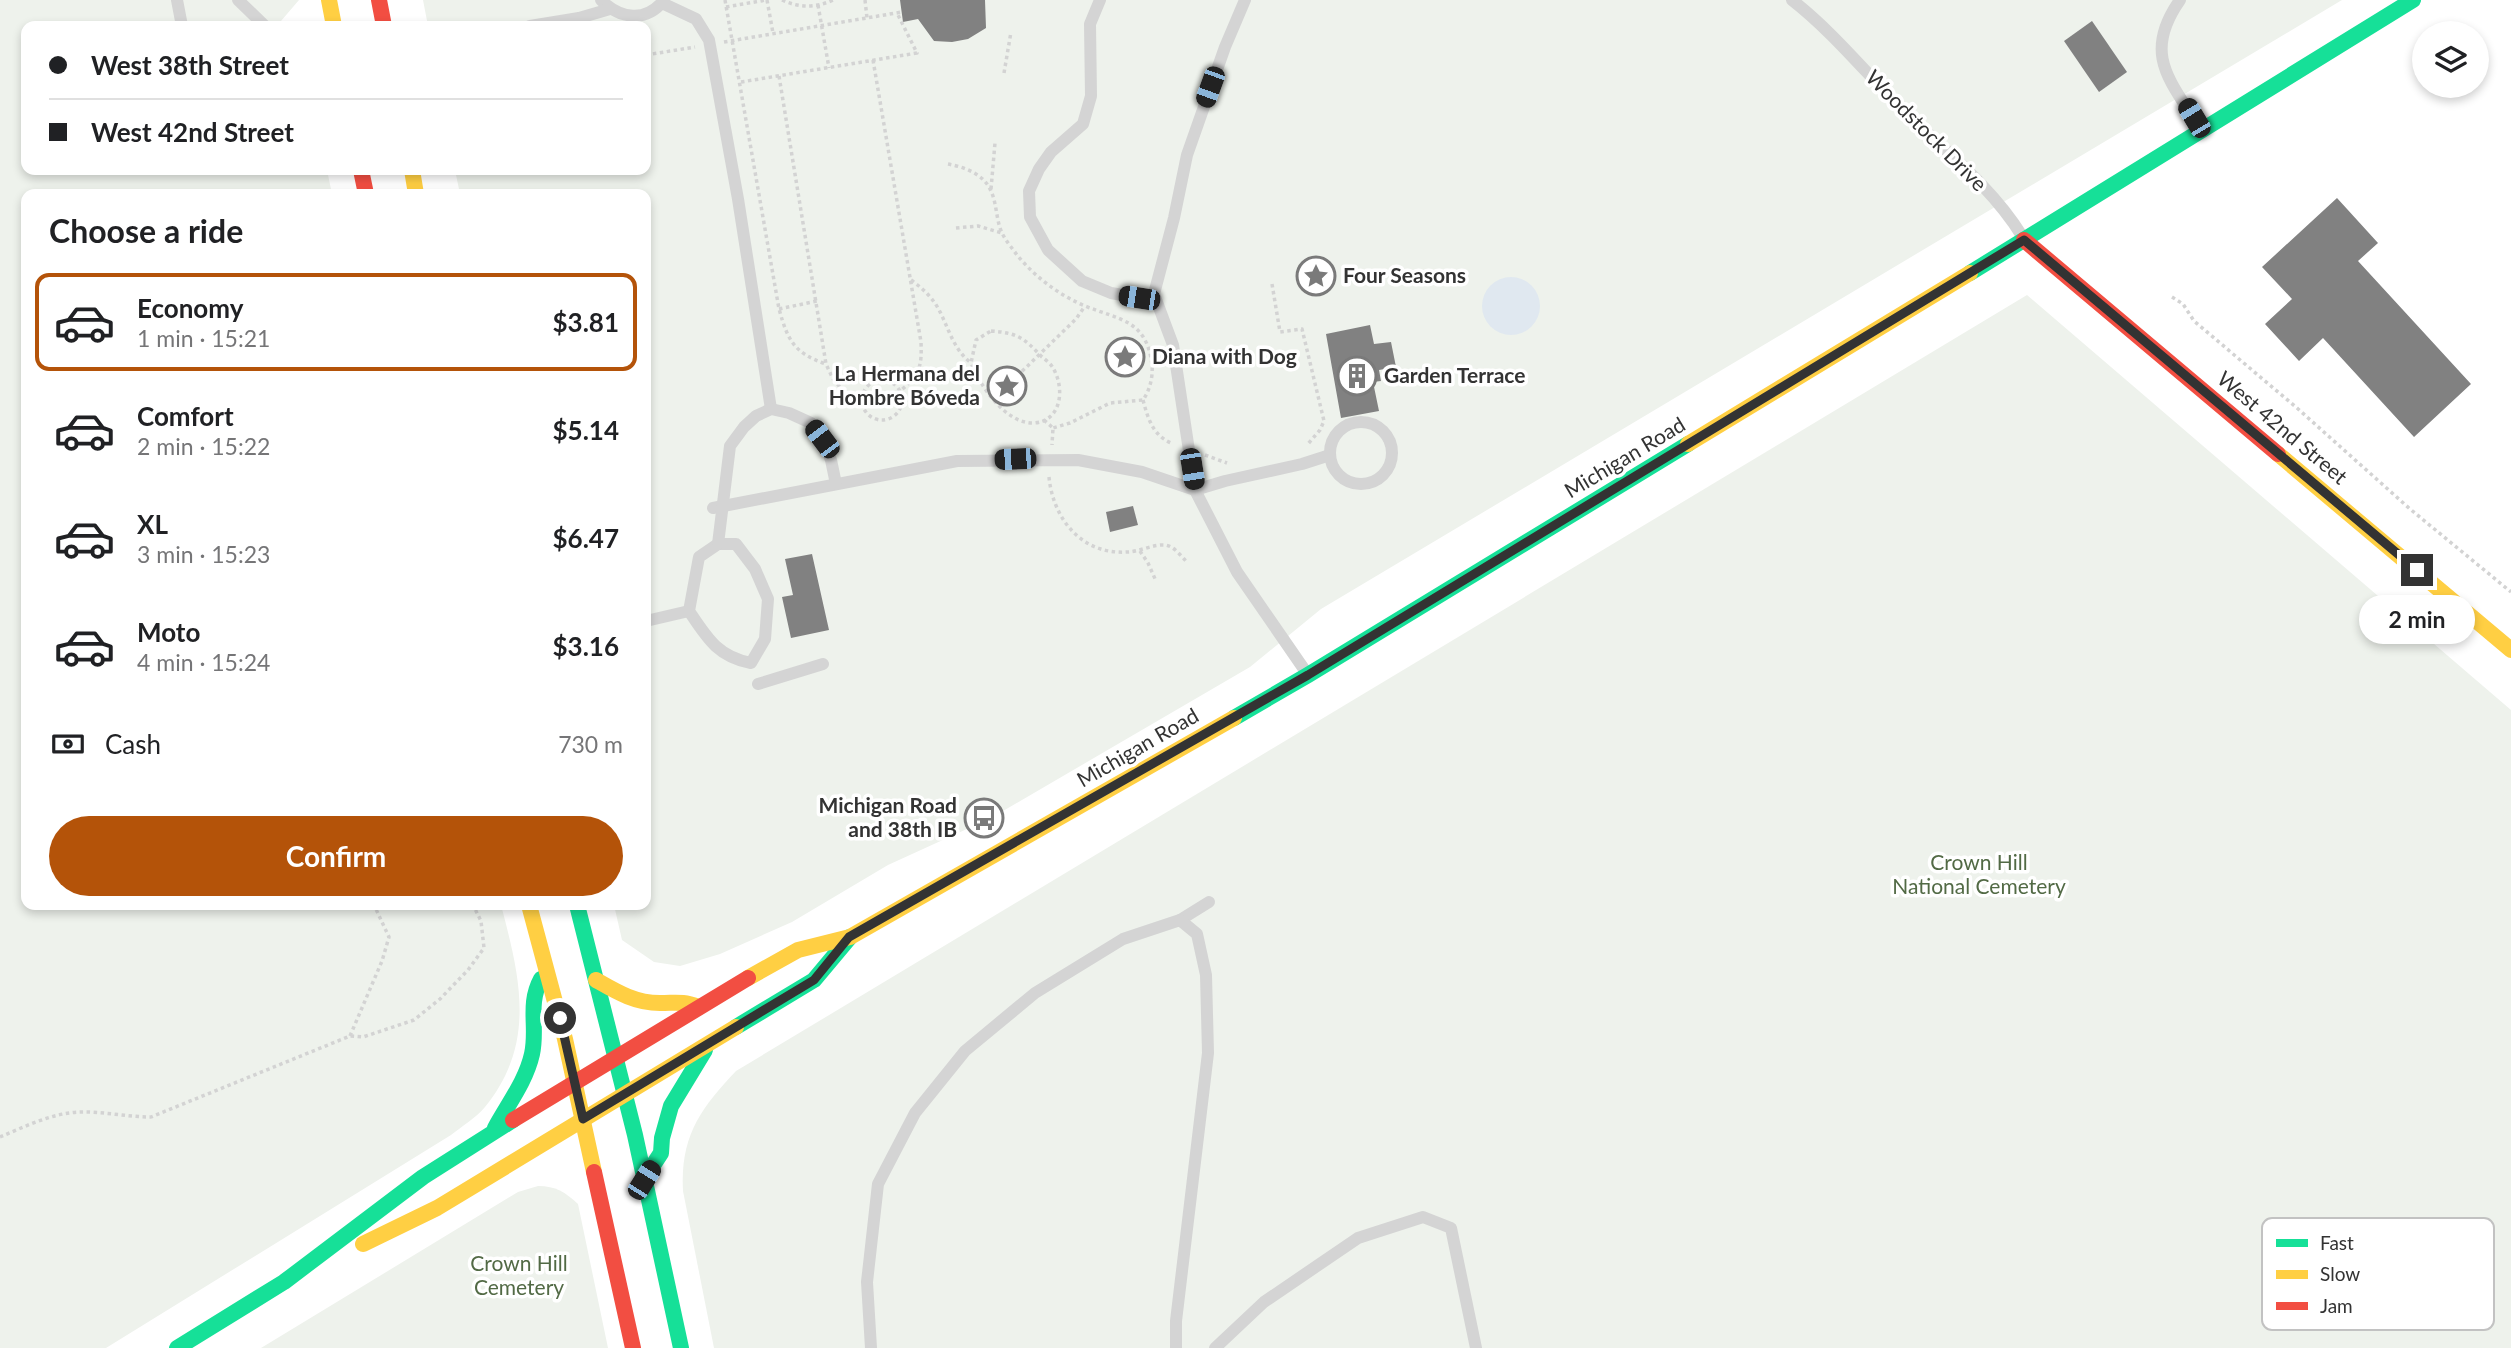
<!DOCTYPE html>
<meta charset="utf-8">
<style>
body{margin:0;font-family:Lato,sans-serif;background:#f2f2f2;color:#202124;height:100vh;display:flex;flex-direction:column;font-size:26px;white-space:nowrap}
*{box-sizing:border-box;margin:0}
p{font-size:23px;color:#757577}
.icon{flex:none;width:38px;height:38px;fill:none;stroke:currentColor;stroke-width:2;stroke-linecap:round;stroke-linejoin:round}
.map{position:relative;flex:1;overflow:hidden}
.side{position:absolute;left:21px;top:189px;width:630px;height:721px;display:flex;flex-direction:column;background:#fff;border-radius:14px;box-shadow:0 4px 10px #0003}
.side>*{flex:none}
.banner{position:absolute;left:21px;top:21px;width:630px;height:154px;border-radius:14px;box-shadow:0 4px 10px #0003;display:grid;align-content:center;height:154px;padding:0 28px;background:#fff}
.tools{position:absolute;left:2412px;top:21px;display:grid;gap:14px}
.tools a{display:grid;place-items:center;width:77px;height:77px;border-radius:50%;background:#fff;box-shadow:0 4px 10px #0003;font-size:35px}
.end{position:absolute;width:32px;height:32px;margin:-16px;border:9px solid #333;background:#fff;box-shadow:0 0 0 4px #fff}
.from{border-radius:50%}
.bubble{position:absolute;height:49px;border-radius:24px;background:#fff;box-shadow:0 4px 10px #0003;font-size:23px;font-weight:700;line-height:49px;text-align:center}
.car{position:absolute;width:21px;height:42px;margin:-21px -10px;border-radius:9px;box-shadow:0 0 5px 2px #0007;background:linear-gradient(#222 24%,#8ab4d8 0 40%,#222 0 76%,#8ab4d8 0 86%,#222 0)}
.banner b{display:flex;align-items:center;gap:24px;height:66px;font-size:26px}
.banner b+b{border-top:2px solid #e0e0e0}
.banner i{width:18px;height:18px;background:#202124}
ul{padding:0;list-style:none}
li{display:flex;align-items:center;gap:21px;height:98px;margin:0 14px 10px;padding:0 14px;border:4px solid transparent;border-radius:14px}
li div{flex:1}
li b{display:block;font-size:26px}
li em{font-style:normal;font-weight:700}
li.on{border-color:#b45309}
li>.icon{width:63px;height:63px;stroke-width:1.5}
h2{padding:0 28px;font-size:32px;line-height:84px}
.pay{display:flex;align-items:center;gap:18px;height:77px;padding:0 28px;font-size:26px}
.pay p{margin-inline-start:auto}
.primary-button{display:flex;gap:14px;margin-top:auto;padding:14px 28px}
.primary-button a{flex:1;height:80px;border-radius:42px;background:#b45309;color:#fff;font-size:28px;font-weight:700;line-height:80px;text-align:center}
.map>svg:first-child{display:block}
.green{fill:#eef2ec}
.water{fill:#e0e8f0}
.building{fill:#818181}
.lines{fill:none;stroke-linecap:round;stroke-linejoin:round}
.path{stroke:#d3d3d3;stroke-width:3.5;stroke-dasharray:3.5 3.5;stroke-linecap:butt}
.lane{stroke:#d4d4d4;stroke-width:12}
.fast{stroke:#16e098;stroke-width:16}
.slow{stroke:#ffcf43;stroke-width:16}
.jam{stroke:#f24e42;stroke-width:16}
.route{stroke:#333;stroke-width:9}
.labels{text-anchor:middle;stroke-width:7;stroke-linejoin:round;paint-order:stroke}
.street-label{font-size:21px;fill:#333;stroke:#fff}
.poi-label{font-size:21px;font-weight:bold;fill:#333;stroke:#fff;text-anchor:start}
.park-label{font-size:21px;fill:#526a45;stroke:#fff}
.key{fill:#fff;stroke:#c2c2c2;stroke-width:2}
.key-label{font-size:19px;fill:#333}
</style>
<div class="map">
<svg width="2511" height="1348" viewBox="0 0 2511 1348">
<rect width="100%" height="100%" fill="#fff"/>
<g class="green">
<path d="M0,0H299L281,21L282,26H26V170H327L332,194H26V905H501C520,977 537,1043 485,1107C476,1118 462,1126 451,1135L106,1348H0Z"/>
<path d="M423,0H2342L1321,609L1250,667L991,818L888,865L792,922L720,954L680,966L654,962L622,940L614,905H646V194H460L455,170H646V26H428Z"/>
<path d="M2027,295L2511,710V1348H714L683,1191C680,1137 700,1109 736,1071Z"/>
<path d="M538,1186C556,1186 565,1192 578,1204L608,1348H261L518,1192Z"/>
</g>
<circle class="water" cx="1511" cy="306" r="29"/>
<g class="building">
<path d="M900,0H985L986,28L968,39L952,42L934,41L918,19L903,22Z"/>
<path d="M2092,21L2127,72L2099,92L2064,41Z"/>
<path d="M2337,198L2378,243L2358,261L2471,384L2414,437L2323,338L2299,361L2265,324L2292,299L2262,267Z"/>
<path d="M1370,325L1374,344L1391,342L1396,367L1379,370L1381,381L1373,382L1379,411L1341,418L1326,334Z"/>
<path d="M1133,506L1138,525L1110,532L1106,512Z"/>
<path d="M812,554L829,630L791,638L782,597L793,595L785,559Z"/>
</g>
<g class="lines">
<g class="path">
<path d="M725,0L779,309C788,341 794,353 826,364"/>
<path d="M767,0L773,33"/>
<path d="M782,0C799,8 816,8 833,0"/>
<path d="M865,0L867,18"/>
<path d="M818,5L829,68"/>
<path d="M726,7L766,0"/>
<path d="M724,42L902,12"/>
<path d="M646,55L695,47"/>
<path d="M873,60L921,342C922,366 920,375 900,391"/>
<path d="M1004,73L1011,32"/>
<path d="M779,76L826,364L833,379L848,396L863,398"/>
<path d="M741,82L917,53L897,13"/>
<path d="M948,164C964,167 984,174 991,191C997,204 996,220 1002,233C1006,241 1012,248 1017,255C1035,277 1059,295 1085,306C1120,320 1147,320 1152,365C1153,377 1150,390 1143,400L1110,403L1070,423L1053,428"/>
<path d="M991,189L995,143"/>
<path d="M956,228L978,226L1002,233"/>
<path d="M911,280C922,288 931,296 938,308C948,326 953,349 970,362"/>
<path d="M1272,284L1280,332L1302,329L1324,421L1320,430L1307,445"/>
<path d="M2172,297L2183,304L2194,321L2297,408L2410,509L2511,592"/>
<path d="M779,309L817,301"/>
<path d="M991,331C1018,333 1024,338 1042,357C1046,360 1051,364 1053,368C1065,388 1062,421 1034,423C1005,424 980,385 971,363L976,340Z"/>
<circle cx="1004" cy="388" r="10"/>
<circle cx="882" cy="400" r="20"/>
<path d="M1012,381L1076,319L1085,306"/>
<path d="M1143,400C1148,419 1153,435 1171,443"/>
<path d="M1044,420L1053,428L1052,445"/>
<path d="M1205,455L1227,463"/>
<path d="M1049,477C1053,519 1082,555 1127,552C1139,552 1153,544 1165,545C1174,546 1180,555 1186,561"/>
<path d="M1140,551L1148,563L1156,581"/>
<path d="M350,1036L382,961L389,937L374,905"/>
<path d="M0,1137C24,1127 52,1113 79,1112C101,1111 127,1117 151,1117L350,1036L363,1037L414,1020L440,999L468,970L484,948L481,921L473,905"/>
</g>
<g class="lane">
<path d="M177,0L182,26"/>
<path d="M238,0L265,26"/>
<path d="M601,0C620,19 646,23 664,0"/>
<path d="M1100,0L1090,24L1091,96L1083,124L1051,152L1039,169L1029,191L1030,217L1048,250L1082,281L1111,293L1139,298L1154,294"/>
<path d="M1245,0L1225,47L1187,155L1174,218L1154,294L1173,345L1195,490L1237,572L1306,672"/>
<path d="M1792,0C1833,32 1865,72 1902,109C1943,149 1992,187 2022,236"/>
<path d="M2180,0C2142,54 2170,80 2199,127"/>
<path d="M662,3L696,19L709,40L738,199L771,409"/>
<path d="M530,26L579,18L610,9"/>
<circle cx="1361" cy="453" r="31"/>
<path d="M713,508L957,461L1078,460L1142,472L1195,490L1225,481L1302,464L1330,455"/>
<path d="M718,544H736L755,569L768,599L765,639L751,663C718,657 707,638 689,611L699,557Z"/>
<path d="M718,544L730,446L744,427L756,416L771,409L789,413L811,423L823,439L831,460L836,484"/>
<path d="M646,621L689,611"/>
<path d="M758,684L823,664"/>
<path d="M1180,920L1209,902"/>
<path d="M871,1348L867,1282L878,1184L915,1113L965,1051L1035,993L1123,939L1180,920L1197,934L1206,975L1208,1053L1176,1321V1348"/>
<path d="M1215,1348L1264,1302L1358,1238L1423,1217L1451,1228L1476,1348"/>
</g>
<g class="fast">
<path d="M1970,273L2413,0"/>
<path d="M1234,718L1308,675L1688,444"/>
<path d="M577,905L635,1135L681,1348"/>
<path d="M736,1027L814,980L850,937"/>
<path d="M495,1128C508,1104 526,1081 532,1054C538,1027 527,1005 541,979"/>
<path d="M644,1179L661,1153L662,1138L671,1106L705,1050"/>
<path d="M177,1348L284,1282L423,1177L513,1120"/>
</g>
<g class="slow">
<path d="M329,0L334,26"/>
<path d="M412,170L416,194"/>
<path d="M1688,444L1970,273"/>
<path d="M2278,454L2511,650"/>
<path d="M529,905L565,1039L594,1172"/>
<path d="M748,978L798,950L850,937L1234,718"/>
<path d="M596,980C617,992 635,1003 660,1003C678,1003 681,1001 699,1007"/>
<path d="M363,1244L437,1208L736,1027"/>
</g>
<g class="jam">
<path d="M379,0L384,26"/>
<path d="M361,170L366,194"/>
<path d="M2024,240L2278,454"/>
<path d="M513,1120L748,978"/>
<path d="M594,1172L633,1348"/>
</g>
</g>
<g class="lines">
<path class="route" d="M560,1018L583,1119L814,980L849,937L1308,675L2024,240L2417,570"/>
</g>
<defs>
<symbol id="sight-ring" viewBox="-11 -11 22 22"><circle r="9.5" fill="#fff" stroke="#7a7a7a" stroke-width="1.5"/><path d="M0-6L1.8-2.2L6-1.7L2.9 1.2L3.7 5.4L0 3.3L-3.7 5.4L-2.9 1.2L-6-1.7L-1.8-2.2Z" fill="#7a7a7a"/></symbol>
<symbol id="building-ring" viewBox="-11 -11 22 22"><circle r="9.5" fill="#fff" stroke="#7a7a7a" stroke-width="1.5"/><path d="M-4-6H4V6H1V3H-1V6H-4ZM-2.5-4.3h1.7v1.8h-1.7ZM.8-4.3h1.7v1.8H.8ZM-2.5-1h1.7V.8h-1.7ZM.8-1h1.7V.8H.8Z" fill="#7a7a7a"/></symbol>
<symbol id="bus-ring" viewBox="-11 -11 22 22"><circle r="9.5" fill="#fff" stroke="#7a7a7a" stroke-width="1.5"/><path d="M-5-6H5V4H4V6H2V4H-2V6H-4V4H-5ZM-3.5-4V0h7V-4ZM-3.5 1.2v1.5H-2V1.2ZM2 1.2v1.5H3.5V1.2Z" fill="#7a7a7a"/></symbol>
</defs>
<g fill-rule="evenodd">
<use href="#sight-ring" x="1294" y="254" width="44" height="44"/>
<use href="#sight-ring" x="1103" y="335" width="44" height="44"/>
<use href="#building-ring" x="1335" y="354" width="44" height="44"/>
<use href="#sight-ring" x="985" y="364" width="44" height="44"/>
<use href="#bus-ring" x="962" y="796" width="44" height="44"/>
</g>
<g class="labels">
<g class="street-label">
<text transform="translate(1926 131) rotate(45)" y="7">Woodstock Drive</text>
<text transform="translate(2282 428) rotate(40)" y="7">West 42nd Street</text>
<text transform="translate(1625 458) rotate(-31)" y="7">Michigan Road</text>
<text transform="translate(1138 748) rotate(-30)" y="7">Michigan Road</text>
</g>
<g class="poi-label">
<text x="1343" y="283">Four Seasons</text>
<text x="1152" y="364">Diana with Dog</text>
<text x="980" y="381" text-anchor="end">La Hermana del<tspan x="980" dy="24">Hombre Bóveda</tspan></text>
<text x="1384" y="383">Garden Terrace</text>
<text x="957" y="813" text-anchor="end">Michigan Road<tspan x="957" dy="24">and 38th IB</tspan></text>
</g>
<g class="park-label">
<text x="1979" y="870">Crown Hill<tspan x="1979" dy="24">National Cemetery</tspan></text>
<text x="519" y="1271">Crown Hill<tspan x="519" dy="24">Cemetery</tspan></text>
</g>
</g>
<rect x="2262" y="1218" width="232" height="112" rx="10" class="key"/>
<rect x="2276" y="1239" width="32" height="8" fill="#16e098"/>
<rect x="2276" y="1270" width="32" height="9" fill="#ffcf43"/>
<rect x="2276" y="1302" width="32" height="8" fill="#f24e42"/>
<g class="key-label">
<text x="2320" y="1250">Fast</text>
<text x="2320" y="1281">Slow</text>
<text x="2320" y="1313">Jam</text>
</g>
</svg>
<div class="tools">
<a><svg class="icon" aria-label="layers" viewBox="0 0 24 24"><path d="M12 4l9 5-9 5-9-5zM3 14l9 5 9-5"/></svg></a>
</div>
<i class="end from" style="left:560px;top:1018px"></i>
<i class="end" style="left:2417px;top:570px"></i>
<div class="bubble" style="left:2359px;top:595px;width:116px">2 min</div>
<i class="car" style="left:1210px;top:87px;rotate:200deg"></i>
<i class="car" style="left:2194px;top:118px;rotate:329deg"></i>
<i class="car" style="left:1139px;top:298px;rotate:279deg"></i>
<i class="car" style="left:822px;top:439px;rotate:323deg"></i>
<i class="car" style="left:1015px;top:459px;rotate:268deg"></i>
<i class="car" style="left:1192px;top:469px;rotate:171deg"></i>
<i class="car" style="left:644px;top:1180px;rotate:32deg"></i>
<div class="banner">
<b><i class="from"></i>West 38th Street</b>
<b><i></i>West 42nd Street</b>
</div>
<section class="side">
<h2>Choose a ride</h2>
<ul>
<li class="on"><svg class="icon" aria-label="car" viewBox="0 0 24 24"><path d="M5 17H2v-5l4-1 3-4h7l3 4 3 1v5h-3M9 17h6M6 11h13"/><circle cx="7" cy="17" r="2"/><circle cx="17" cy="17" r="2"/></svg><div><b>Economy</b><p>1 min · 15:21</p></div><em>$3.81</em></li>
<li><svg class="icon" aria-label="car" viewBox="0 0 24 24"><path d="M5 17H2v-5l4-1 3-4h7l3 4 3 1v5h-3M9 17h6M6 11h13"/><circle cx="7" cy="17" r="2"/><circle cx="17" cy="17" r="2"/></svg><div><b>Comfort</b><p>2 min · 15:22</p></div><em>$5.14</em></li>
<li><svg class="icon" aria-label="car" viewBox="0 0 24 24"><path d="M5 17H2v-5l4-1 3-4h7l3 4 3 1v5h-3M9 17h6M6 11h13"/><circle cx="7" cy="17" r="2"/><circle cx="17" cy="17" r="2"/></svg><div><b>XL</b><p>3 min · 15:23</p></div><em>$6.47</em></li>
<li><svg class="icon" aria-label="car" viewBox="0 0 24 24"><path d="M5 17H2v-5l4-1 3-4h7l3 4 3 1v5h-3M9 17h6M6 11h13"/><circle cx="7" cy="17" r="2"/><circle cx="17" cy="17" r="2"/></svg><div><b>Moto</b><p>4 min · 15:24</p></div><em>$3.16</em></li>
</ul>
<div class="pay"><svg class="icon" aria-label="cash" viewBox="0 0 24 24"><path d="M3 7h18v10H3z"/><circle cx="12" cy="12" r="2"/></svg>Cash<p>730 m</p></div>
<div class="primary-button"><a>Confirm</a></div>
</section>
</div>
